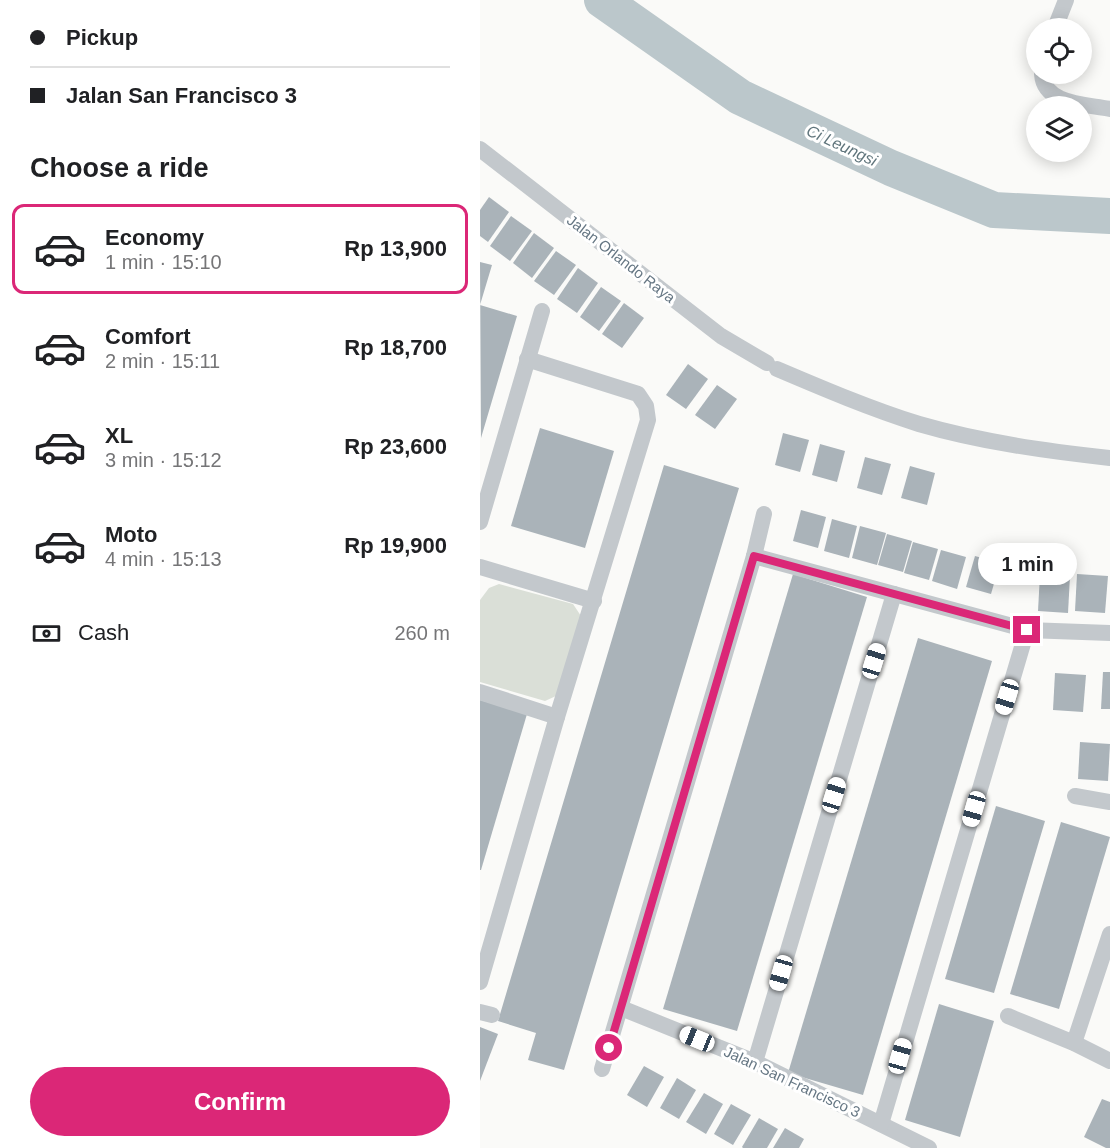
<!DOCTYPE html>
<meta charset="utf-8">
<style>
body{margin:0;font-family:Arial,sans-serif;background:#f6f6f6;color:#202124;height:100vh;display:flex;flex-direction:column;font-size:22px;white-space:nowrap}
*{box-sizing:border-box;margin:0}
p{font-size:20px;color:#757577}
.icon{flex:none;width:33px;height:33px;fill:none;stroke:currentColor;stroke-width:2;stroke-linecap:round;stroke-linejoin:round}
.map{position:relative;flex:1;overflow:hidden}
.panel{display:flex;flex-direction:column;background:#fff;width:480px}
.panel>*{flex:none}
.top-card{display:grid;align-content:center;height:132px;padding:0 30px;background:#fff}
.buttons{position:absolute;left:546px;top:18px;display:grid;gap:12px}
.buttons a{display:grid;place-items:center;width:66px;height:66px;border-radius:50%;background:#fff;box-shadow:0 3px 15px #0003;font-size:30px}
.end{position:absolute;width:27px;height:27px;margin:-14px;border:8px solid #db2777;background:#fff;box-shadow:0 0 0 3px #fff}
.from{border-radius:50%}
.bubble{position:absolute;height:42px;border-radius:21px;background:#fff;box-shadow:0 3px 15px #0003;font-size:20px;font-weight:700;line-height:42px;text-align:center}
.car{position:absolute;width:18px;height:36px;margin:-18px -9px;border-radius:8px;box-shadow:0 0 4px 2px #0007;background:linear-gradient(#fff 24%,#345 0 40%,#fff 0 76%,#345 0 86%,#fff 0)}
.top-card b{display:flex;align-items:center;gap:21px;height:57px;font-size:22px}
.top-card b+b{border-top:2px solid #e0e0e0}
.top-card i{width:15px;height:15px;background:#202124}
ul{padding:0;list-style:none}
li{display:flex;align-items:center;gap:18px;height:90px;margin:0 12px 9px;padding:0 18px;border:3px solid transparent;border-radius:12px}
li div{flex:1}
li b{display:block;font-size:22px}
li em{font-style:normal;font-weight:700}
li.active{border-color:#db2777}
li>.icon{width:54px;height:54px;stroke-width:1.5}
h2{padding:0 30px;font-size:27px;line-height:72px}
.pay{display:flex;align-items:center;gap:15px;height:66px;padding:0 30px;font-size:22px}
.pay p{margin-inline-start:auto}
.action{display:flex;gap:12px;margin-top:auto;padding:12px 30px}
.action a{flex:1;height:69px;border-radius:36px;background:#db2777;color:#fff;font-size:24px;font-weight:700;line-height:69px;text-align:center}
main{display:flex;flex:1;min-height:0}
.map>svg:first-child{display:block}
.green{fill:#dadfd7}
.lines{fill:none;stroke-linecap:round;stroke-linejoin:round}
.river{stroke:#bbc7cb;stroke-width:36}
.building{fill:#aab3b9}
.street{stroke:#c3c8cc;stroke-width:16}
.route{stroke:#db2777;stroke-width:8}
.labels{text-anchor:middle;stroke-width:6;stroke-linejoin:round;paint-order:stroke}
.street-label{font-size:15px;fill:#657683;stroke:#fff}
.water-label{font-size:16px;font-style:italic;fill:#60757c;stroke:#fff}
</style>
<main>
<section class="panel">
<div class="top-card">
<b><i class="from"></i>Pickup</b>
<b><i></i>Jalan San Francisco 3</b>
</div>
<h2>Choose a ride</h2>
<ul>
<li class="active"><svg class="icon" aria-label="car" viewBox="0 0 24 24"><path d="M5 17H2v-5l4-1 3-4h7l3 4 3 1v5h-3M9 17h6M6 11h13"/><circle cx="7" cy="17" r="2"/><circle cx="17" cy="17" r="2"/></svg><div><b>Economy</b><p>1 min · 15:10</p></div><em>Rp 13,900</em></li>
<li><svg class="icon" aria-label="car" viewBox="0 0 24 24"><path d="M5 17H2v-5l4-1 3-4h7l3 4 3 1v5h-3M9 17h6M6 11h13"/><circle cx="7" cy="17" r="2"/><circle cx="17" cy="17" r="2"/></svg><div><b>Comfort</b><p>2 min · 15:11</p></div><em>Rp 18,700</em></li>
<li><svg class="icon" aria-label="car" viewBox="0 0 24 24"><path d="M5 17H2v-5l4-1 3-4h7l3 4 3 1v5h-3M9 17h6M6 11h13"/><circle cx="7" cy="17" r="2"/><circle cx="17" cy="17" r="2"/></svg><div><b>XL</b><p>3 min · 15:12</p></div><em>Rp 23,600</em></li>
<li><svg class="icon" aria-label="car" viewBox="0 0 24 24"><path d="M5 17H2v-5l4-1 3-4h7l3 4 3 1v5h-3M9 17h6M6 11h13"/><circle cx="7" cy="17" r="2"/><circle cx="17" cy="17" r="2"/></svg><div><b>Moto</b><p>4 min · 15:13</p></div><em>Rp 19,900</em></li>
</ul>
<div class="pay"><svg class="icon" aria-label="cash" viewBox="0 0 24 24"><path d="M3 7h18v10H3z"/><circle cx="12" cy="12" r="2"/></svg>Cash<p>260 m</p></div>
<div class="action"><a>Confirm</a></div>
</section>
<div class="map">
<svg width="630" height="1148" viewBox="0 0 630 1148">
<rect width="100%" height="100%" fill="#fafaf8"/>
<path class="green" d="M19,584L93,604L101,616L76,696L65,701L0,682V600L9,588Z"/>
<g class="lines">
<path class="river" d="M122,0L260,97L411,168L514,210L630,216"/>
</g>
<g class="building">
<path d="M9,197L29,212L8,242L0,236V210Z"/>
<path d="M31,216L52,231L30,261L10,246Z"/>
<path d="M54,233L74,248L52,278L33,263Z"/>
<path d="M76,251L96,265L74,295L54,281Z"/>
<path d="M0,262L12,265L0,305L37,316L1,438Z"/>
<path d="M98,268L118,283L97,313L77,299Z"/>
<path d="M121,287L141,301L119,331L100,317Z"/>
<path d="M144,303L164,318L142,348L122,334Z"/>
<path d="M208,364L228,379L206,409L186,395Z"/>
<path d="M237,385L257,399L235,429L215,415Z"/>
<path d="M60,428L134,451L105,548L31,526Z"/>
<path d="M303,433L329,440L320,472L295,465Z"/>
<path d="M340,444L365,451L357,482L332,475Z"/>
<path d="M385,457L411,464L402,495L377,488Z"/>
<path d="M184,465L259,488L84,1070L48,1060L56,1033L18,1021Z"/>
<path d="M430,466L455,473L447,505L421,498Z"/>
<path d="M321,510L346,517L338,548L313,541Z"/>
<path d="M352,519L377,526L369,558L344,551Z"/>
<path d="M380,526L406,533L397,565L372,558Z"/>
<path d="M407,534L432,541L423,572L398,565Z"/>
<path d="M433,542L458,549L449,580L424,573Z"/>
<path d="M461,550L486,557L477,589L452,581Z"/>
<path d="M495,556L520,563L511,594L486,587Z"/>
<path d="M313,574L387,597L257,1031L183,1009Z"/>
<path d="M560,574L590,576L588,613L558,611Z"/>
<path d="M597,574L628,576L625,613L595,611Z"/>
<path d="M438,638L512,661L383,1095L308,1073Z"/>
<path d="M623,672H630V709H621Z"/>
<path d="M575,673L606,675L603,712L573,710Z"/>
<path d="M0,700L47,714L1,870H0Z"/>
<path d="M600,742L630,744L628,781L598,779Z"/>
<path d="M516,806L565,821L514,993L465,979Z"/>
<path d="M581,822L630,837L579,1009L530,994Z"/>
<path d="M459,1004L514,1021L480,1137L425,1120Z"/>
<path d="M0,1027L18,1034L0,1081Z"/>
<path d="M164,1066L184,1077L167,1107L147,1095Z"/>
<path d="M197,1078L216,1090L199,1119L180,1108Z"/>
<path d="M224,1093L243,1104L226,1134L206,1122Z"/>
<path d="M622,1099L630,1102V1148H626L604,1137Z"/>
<path d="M251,1104L271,1115L253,1145L234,1134Z"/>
<path d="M279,1118L298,1129L287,1148H263L262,1147Z"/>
<path d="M305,1128L324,1139L319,1148H293Z"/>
</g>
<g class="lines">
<g class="street">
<path d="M575,28L586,0"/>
<path d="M562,74C564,105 606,104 630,109"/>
<path d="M0,149L241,336L287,363"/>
<path d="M297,369C344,389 391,409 439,424C501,442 566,451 630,458"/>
<path d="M0,522L62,311"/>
<path d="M274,556L547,630L630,633"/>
<path d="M0,567L114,601"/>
<path d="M0,692L77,717"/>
<path d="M595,796L630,802"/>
<path d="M0,982L77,717L168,420L166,406L158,394L47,359"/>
<path d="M141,1008L275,1062L449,1148"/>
<path d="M0,1012L12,1015"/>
<path d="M528,1016L594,1043L630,1061"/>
<path d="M594,1043L630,934"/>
<path d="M275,1062L414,594"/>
<path d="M122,1069L274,556L284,514"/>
<path d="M401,1124L547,630"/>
</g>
</g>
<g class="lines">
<path class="route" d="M129,1048L274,556L547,630"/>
</g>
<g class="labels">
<g class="street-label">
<text transform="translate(141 259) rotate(38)" y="5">Jalan Orlando Raya</text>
<text transform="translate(312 1082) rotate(25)" y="5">Jalan San Francisco 3</text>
</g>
<g class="water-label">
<text transform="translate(362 145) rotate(25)" y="6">Ci Leungsi</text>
</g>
</g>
</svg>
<div class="buttons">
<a><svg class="icon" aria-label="locate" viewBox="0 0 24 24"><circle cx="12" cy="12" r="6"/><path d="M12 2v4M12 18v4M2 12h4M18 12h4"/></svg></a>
<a><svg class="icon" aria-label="layers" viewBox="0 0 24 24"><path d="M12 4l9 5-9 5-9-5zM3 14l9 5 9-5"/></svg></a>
</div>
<i class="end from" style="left:129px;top:1048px"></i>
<i class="end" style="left:547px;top:630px"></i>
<div class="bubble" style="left:498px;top:543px;width:99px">1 min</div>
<i class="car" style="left:394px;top:661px;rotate:17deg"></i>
<i class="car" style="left:527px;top:697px;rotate:197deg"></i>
<i class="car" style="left:354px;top:795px;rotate:17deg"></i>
<i class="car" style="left:494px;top:809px;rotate:196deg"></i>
<i class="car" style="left:301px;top:973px;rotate:196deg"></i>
<i class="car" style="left:217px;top:1039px;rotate:292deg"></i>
<i class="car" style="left:420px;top:1056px;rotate:16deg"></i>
</div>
</main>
